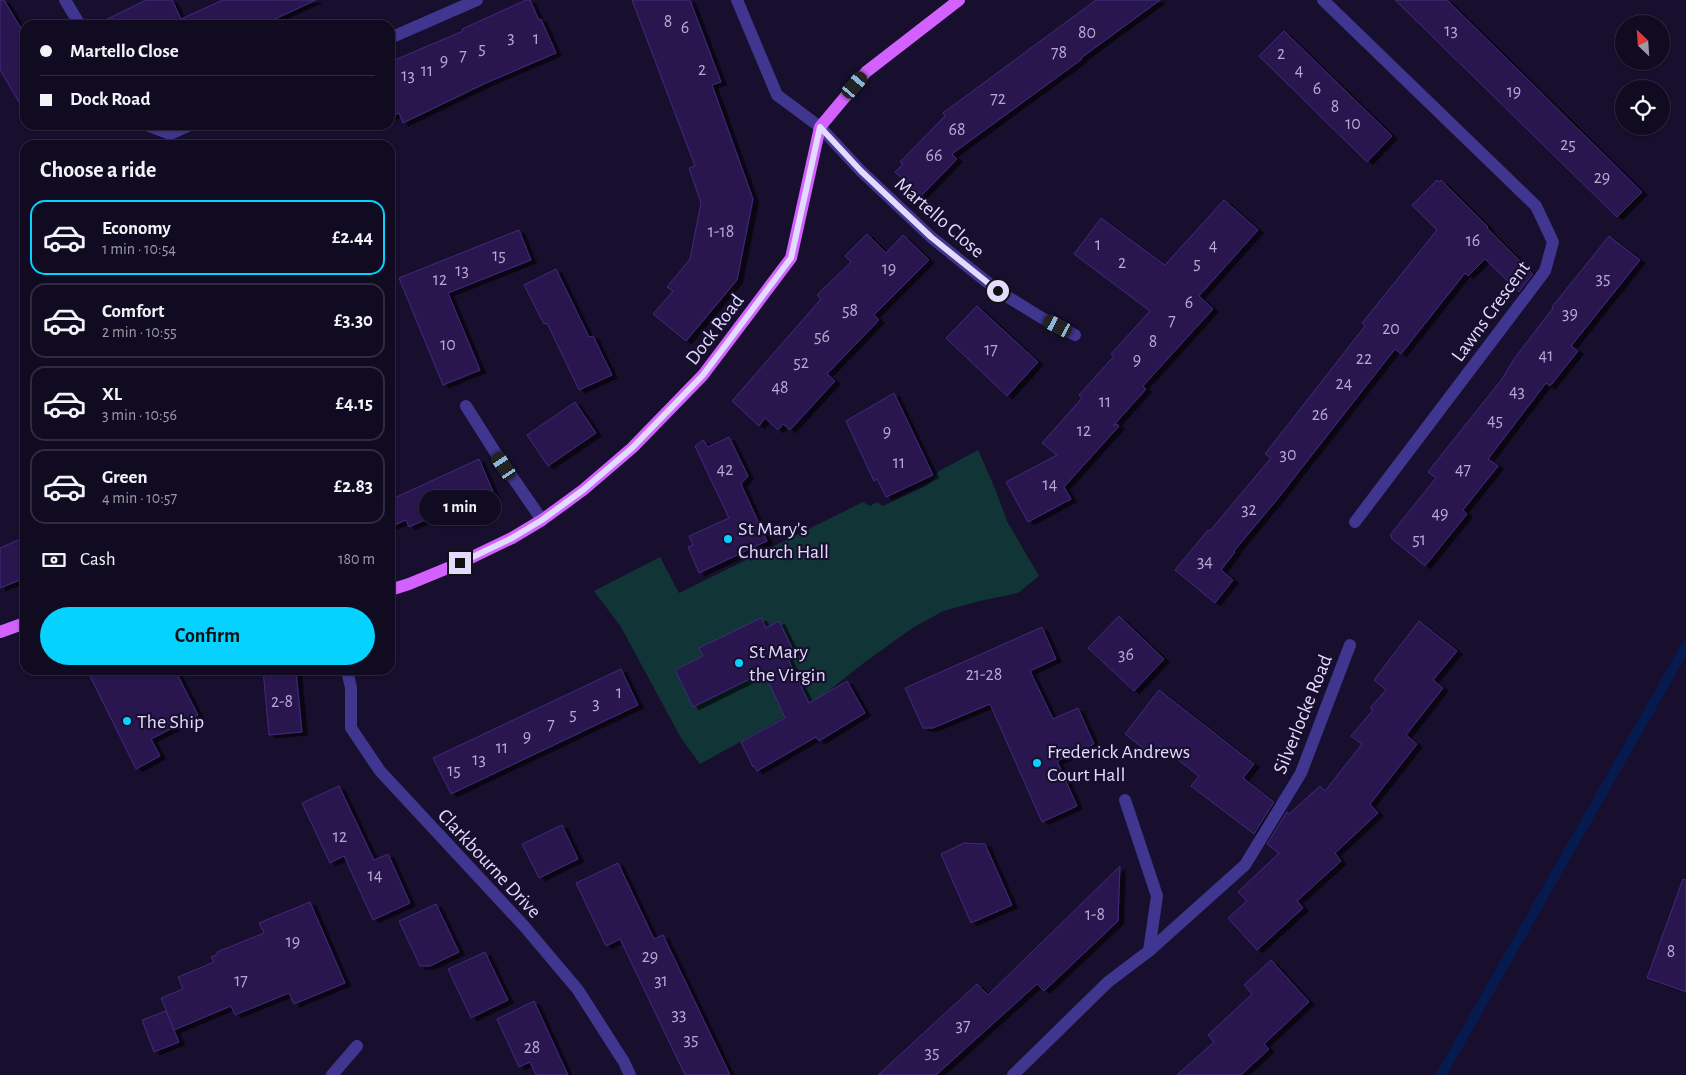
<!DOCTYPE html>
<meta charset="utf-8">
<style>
body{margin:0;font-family:"Alegreya Sans",sans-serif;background:#1a142a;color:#f1f3f6;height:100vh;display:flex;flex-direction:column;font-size:19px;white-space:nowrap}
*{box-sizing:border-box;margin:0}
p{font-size:16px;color:#9c9ba5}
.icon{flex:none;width:28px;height:28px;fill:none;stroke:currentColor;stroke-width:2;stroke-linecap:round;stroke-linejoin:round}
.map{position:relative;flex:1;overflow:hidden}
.details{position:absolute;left:20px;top:140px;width:375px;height:535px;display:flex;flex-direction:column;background:#110b22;border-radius:15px;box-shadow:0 1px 4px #0004,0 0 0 1px #302b40}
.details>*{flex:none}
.banner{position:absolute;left:20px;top:20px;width:375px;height:110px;border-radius:15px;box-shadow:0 1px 4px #0004,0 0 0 1px #302b40;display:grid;align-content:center;height:110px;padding:0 20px;background:#110b22}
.needle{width:32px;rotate:335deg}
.fabs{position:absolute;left:1615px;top:15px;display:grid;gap:10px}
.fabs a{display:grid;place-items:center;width:55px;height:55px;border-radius:50%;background:#110b22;box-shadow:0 1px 4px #0004,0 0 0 1px #302b40;font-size:25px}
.end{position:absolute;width:22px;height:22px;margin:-11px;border:6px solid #e2daff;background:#111;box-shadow:0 0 0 2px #111}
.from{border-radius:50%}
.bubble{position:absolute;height:35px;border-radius:18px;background:#110b22;box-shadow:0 1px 4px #0004,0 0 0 1px #302b40;font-size:16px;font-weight:700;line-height:35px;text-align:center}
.car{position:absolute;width:15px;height:30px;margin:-15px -8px;border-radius:6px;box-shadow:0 0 4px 1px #0007;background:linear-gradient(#222 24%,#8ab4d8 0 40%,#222 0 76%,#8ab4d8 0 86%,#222 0)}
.banner b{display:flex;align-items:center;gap:18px;height:48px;font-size:19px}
.banner b+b{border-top:1px solid #302b40}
.banner i{width:12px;height:12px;background:#f1f3f6}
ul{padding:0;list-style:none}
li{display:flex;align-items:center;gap:15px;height:75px;margin:0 10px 8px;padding:0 10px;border:2px solid #302b40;border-radius:15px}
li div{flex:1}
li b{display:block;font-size:19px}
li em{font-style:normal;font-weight:700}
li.on{border-color:#06d1ff}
li>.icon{width:45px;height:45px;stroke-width:1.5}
h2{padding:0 20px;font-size:22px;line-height:60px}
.pay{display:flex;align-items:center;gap:12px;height:55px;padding:0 20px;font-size:19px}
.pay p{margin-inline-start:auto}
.cta{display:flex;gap:10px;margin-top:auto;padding:10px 20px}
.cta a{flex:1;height:58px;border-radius:30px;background:#06d1ff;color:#111;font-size:20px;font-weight:700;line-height:58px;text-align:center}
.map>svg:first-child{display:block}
.green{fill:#113537}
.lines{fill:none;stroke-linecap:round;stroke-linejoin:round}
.stream{stroke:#061a4e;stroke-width:10}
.building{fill:#29194f;stroke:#41297d;filter:url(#shadow)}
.minor{stroke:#41368f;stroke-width:12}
.primary{stroke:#d261ff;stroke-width:12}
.route{stroke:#e2daff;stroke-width:6}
.poi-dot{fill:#06d1ff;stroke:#170f2d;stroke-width:2}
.labels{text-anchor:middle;stroke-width:4.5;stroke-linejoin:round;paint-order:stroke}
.number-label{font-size:18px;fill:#b4aad3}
.street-label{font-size:20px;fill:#e2daff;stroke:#170f2d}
.poi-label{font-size:20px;fill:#e2daff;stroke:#170f2d;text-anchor:start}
</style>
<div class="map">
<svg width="1686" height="1075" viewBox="0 0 1686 1075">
<defs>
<filter id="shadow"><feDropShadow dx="5.5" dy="3" stdDeviation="0" flood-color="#0009"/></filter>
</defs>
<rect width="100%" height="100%" fill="#170f2d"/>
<path class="green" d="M978,450L996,491L1007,521L1039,576L1018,593L980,601L943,611L911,629L865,662L818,699L700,764L681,738L621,627L594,591L660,557L679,593L863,502L870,506L877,502L883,506L928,485L939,471Z"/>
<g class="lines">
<path class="stream" d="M1441,1075L1686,646"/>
</g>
<g class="building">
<path d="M0,0H4L25,35V112L0,70Z"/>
<path d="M146,0H172L181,19L223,0H316L262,25H95Z"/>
<path d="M526,0H530L539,20L541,19L556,53L486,83L403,123L399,113L390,117V62L463,31L462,29Z"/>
<path d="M632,0H690L721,82L712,85L753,199L737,280L686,341L653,314L673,291L667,287L690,259L701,203L689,168L695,166Z"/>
<path d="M1096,0H1160L1081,58L1082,59L952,154L957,159L921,196L895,172L903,164L900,162L945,116L943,113Z"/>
<path d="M1395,0H1447L1642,192L1617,217Z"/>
<path d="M1284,31L1392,136L1367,162L1259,56Z"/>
<path d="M1437,180L1439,182L1441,180L1488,227L1487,228L1533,274L1519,292L1485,259L1468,276L1465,273L1401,354L1395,349L1275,502L1234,551L1235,552L1221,570L1233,580L1215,603L1175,570L1208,530L1210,531L1271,458L1265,454L1365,326L1362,323L1437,230L1412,205Z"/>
<path d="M1224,200L1258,230L1199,296L1213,309L1143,386L1146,389L1113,426L1117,424L1119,426L1064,487L1071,499L1028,522L1006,482L1057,455L1042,443L1082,398L1079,395L1114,356L1111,354L1150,311L1074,254L1101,218L1165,265Z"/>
<path d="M519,230L531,260L448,293L480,370L443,385L399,278Z"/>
<path d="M867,234L886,253L903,235L929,260L874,315L879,320L827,374L835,381L790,430L783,424L778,430L765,418L759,426L732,401L821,299L817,295L851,262L845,256Z"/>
<path d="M1609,236L1640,260L1571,346L1578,351L1550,386L1546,383L1488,459L1498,466L1463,510L1467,514L1425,566L1391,538L1392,537L1390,535L1436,478L1428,472L1502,379L1514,359L1553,308L1552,307Z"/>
<path d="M556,269L589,337L593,336L612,375L579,390L547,323L544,324L524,285Z"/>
<path d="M977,306L1038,362L1007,396L946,338Z"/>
<path d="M894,393L933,475L886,497L877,479L874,481L846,421Z"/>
<path d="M575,402L596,433L548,466L527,435Z"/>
<path d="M729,437L748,476L741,484L767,541L699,573L688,547L693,545L689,536L729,518L695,446L703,440L708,447Z"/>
<path d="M479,459L494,494L458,510L456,506L409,527L406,520L390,527V500Z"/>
<path d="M25,537V578L0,588V548Z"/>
<path d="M1119,616L1164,659L1134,691L1088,648Z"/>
<path d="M761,618L766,628L779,621L794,652L787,657L809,703L847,681L865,713L819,741L816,737L757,771L754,766L753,767L741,742L785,718L764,672L693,707L675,670L703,656L699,648Z"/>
<path d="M1419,621L1457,651L1433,680L1443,688L1406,735L1417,744L1370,804L1378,813L1335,853L1341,861L1297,901L1303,908L1257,950L1228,918L1247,901L1238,892L1279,853L1267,844L1287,812L1289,814L1320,786L1325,791L1362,744L1351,736L1373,710L1370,708L1386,690L1374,680Z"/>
<path d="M1042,627L1056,659L1030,671L1053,719L1078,708L1094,744L1057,761L1077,806L1042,822L990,704L933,728H923L905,688Z"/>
<path d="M621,669L638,705L451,794L433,758Z"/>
<path d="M87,670H175L198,715L151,739L160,756L136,769Z"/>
<path d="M263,670H296L302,732L269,735Z"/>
<path d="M1159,690L1254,764L1243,778L1274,802L1254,834L1191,786L1199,776L1160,746L1153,756L1125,734Z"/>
<path d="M339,786L374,860L388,854L410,903L373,920L344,856L330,863L302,803Z"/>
<path d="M562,825L578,859L539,878L522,844Z"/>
<path d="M964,843L985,844L1012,905L971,923L941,854Z"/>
<path d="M618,863L654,939L663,935L730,1075H685L620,939L606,946L576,883Z"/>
<path d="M1120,866L1118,921L1044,991L1037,984L936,1075H878L977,984L988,995Z"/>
<path d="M1683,879L1686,880V992L1647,978Z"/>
<path d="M310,902L345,983L294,1004L289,993L235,1015L231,1006L174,1030L161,998L183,989L178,977L214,962L211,957L218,954L217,952L264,933L259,923Z"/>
<path d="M436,904L459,952L430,966H420L399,921Z"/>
<path d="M485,952L508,1000L471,1018L448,969Z"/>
<path d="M1271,960L1309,1002L1264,1044L1269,1049L1241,1075H1177L1214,1042L1208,1035L1252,994L1244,985Z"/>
<path d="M534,1001L545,1025L568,1075H536L530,1062L519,1067L497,1019Z"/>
<path d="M166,1011L179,1042L154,1052L142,1020Z"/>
</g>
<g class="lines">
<g class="minor">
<path d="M65,0L80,25"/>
<path d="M737,0L777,95L820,127L861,171L931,237L998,291L1042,318L1075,335"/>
<path d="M1323,0L1536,206L1553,242L1545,271L1355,522"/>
<path d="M390,38L477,0"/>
<path d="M146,125L170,134L190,125"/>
<path d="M466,406L495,452L542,520"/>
<path d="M347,670L351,688V728L380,771L524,926L578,990L624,1062L630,1075"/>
<path d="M1125,800L1157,896L1149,951"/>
<path d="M332,1075L357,1046"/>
<path d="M1013,1075L1108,982L1149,951L1245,865L1301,773L1350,645"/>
</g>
<g class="primary">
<path d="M390,590L409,584L460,563L512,538L542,520L583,490L632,448L703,375L791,258L820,127L866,72L959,0"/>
<path d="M0,632L25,623"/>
</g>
</g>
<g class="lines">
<path class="route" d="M460,563L512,538L542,520L583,490L632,448L703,375L791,258L820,127L861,171L931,237L998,291"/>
</g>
<g class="poi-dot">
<circle cx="728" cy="539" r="5"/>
<circle cx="739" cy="663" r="5"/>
<circle cx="127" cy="721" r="5"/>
<circle cx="1037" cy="763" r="5"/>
</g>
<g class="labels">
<g class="number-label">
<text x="668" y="27">8</text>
<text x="685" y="33">6</text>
<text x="1451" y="36">13</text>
<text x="1087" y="38">80</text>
<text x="511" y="43">3</text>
<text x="536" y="44">1</text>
<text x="482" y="54">5</text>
<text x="1059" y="58">78</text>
<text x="1281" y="59">2</text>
<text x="463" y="61">7</text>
<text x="444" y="66">9</text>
<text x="702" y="75">2</text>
<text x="427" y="76">11</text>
<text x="1299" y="76">4</text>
<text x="408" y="81">13</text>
<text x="1317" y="94">6</text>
<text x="1514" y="97">19</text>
<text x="998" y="104">72</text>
<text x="1335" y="112">8</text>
<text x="1353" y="129">10</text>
<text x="957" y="135">68</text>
<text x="1568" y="150">25</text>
<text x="934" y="161">66</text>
<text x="1602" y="183">29</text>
<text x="721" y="237">1-18</text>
<text x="1473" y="246">16</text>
<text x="1098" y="250">1</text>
<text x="1213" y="251">4</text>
<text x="499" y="261">15</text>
<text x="1122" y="268">2</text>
<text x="1197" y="269">5</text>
<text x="889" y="274">19</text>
<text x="462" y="276">13</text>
<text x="1603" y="284">35</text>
<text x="440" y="285">12</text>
<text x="1189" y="308">6</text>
<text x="850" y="316">58</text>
<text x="1570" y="319">39</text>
<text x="1172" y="326">7</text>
<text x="1391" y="334">20</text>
<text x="822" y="342">56</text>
<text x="1153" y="347">8</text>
<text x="448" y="350">10</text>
<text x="991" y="355">17</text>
<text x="1546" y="361">41</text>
<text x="1364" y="364">22</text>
<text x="1137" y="365">9</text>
<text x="801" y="368">52</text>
<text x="1344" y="389">24</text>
<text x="780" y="393">48</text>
<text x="1517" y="397">43</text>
<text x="1105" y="407">11</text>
<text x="1320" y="420">26</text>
<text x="1495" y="426">45</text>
<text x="1084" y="436">12</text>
<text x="887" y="437">9</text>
<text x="1288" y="460">30</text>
<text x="899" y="468">11</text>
<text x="725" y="475">42</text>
<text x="1463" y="475">47</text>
<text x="1050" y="490">14</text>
<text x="1249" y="515">32</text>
<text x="1440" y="519">49</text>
<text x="1419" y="545">51</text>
<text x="1205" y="567">34</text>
<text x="1126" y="660">36</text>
<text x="984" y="680">21-28</text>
<text x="619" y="698">1</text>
<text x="282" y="707">2-8</text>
<text x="596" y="709">3</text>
<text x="573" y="720">5</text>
<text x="551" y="730">7</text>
<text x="527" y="742">9</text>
<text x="502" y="753">11</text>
<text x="479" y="765">13</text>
<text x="454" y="776">15</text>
<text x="340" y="842">12</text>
<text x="375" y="881">14</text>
<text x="1095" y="920">1-8</text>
<text x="293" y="947">19</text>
<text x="1671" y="957">8</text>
<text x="650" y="962">29</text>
<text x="241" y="986">17</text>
<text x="661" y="986">31</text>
<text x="679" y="1020">33</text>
<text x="963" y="1031">37</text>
<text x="691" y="1045">35</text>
<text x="532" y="1053">28</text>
<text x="932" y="1058">35</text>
</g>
<g class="street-label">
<text transform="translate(940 217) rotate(41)" y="7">Martello Close</text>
<text transform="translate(1490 311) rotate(-54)" y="7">Lawns Crescent</text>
<text transform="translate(714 329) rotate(-53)" y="7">Dock Road</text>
<text transform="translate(1302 714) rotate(-68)" y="7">Silverlocke Road</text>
<text transform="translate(490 863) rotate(47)" y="7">Clarkbourne Drive</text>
</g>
<g class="poi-label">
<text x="738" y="535">St Mary's<tspan x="738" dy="23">Church Hall</tspan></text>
<text x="749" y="658">St Mary<tspan x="749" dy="23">the Virgin</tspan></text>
<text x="137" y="728">The Ship</text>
<text x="1047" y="758">Frederick Andrews<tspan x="1047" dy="23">Court Hall</tspan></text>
</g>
</g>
</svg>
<div class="fabs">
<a><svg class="needle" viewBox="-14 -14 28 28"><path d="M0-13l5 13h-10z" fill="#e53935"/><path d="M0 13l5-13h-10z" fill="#9c9ba5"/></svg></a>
<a><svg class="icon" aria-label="locate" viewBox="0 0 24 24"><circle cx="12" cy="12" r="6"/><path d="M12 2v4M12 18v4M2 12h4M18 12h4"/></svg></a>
</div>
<i class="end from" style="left:998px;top:291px"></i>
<i class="end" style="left:460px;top:563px"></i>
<div class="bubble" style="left:419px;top:490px;width:82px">1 min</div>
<i class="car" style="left:855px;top:85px;rotate:40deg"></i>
<i class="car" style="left:1058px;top:326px;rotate:297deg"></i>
<i class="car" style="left:504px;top:466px;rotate:326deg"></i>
<div class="banner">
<b><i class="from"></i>Martello Close</b>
<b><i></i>Dock Road</b>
</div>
<section class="details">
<h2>Choose a ride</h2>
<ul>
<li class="on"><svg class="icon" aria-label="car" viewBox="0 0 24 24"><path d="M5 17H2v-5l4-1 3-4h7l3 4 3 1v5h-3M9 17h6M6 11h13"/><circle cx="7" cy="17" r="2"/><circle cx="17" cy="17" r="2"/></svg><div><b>Economy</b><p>1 min · 10:54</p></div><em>£2.44</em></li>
<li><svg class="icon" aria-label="car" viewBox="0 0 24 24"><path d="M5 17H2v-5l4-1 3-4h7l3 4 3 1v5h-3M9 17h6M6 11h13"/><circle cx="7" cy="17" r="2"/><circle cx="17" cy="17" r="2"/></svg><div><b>Comfort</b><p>2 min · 10:55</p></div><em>£3.30</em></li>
<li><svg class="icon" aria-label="car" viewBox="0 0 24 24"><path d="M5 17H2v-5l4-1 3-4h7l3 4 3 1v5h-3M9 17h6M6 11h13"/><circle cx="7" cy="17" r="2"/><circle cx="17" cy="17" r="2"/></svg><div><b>XL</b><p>3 min · 10:56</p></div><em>£4.15</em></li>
<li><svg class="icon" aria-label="car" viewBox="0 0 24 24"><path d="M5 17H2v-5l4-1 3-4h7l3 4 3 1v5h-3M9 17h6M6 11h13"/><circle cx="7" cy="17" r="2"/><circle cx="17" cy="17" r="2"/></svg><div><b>Green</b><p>4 min · 10:57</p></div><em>£2.83</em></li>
</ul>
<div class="pay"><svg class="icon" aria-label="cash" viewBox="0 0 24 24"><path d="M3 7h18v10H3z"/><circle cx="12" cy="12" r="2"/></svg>Cash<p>180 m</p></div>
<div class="cta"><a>Confirm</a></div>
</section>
</div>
